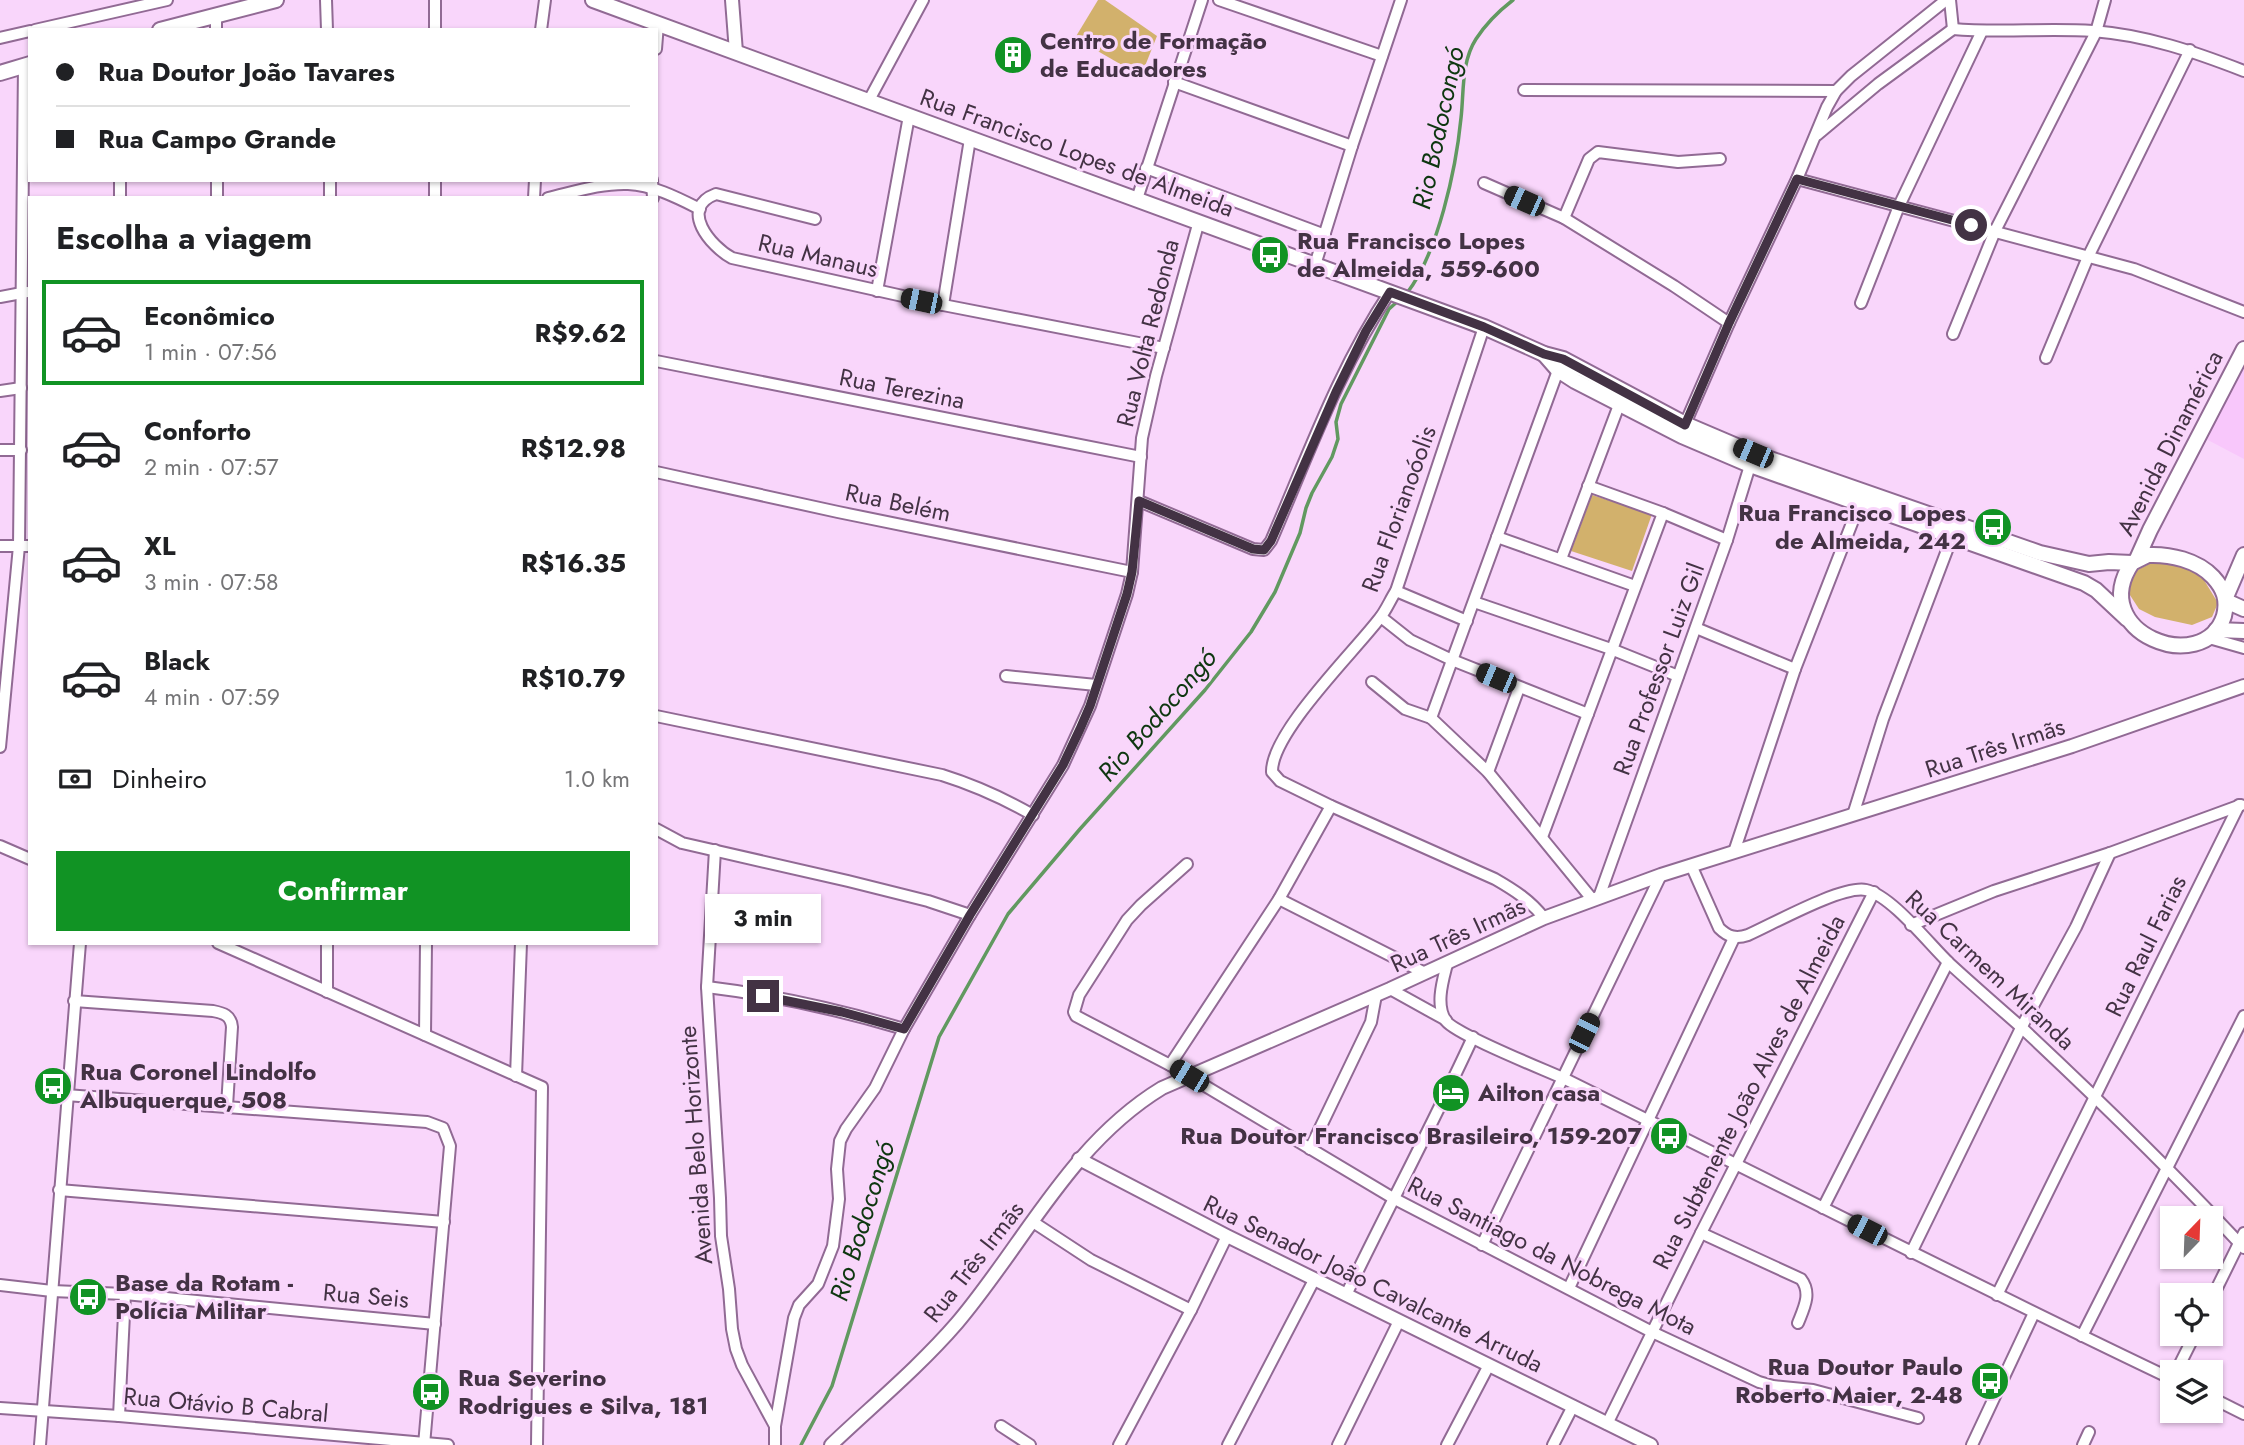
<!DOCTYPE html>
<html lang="pt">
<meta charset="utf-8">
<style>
body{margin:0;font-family:Jost,sans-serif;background:#f6f6f6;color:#202124;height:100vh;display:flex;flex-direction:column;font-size:26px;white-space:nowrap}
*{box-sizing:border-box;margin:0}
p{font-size:23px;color:#757577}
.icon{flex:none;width:38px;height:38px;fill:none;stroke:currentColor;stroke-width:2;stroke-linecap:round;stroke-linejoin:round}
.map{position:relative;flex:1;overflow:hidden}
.details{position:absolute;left:28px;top:196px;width:630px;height:749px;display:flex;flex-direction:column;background:#fff;border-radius:0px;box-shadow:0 2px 5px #0004}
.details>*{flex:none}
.guide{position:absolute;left:28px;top:28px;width:630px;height:154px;border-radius:0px;box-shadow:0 2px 5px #0004;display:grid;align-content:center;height:154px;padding:0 28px;background:#fff}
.needle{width:46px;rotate:23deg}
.fabs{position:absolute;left:2160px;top:1206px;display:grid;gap:14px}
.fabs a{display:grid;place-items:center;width:63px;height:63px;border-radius:0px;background:#fff;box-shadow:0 2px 5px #0004;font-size:35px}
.end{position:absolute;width:32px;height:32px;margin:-16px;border:9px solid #433244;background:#fff;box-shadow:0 0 0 4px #fff}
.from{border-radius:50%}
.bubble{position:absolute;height:49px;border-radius:0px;background:#fff;box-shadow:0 2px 5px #0004;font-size:23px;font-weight:700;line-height:49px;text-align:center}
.car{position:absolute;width:21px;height:42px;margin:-21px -10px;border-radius:9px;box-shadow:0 0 5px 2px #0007;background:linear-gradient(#222 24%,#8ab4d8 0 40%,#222 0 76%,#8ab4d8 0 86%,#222 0)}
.guide b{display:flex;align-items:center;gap:24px;height:66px;font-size:26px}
.guide b+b{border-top:2px solid #e0e0e0}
.guide i{width:18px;height:18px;background:#202124}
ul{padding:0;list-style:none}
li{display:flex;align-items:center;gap:21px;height:105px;margin:0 14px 10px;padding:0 14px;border:4px solid transparent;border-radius:0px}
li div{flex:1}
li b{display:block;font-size:26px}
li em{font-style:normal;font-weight:700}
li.active{border-color:#119324}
li>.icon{width:63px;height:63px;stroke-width:1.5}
h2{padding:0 28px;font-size:32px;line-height:84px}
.pay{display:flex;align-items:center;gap:18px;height:77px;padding:0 28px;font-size:26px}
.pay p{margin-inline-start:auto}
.button{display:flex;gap:14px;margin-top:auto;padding:14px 28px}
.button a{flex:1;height:80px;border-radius:0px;background:#119324;color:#fff;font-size:28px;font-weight:700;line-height:80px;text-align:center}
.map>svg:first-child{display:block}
.built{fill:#f8c7fb}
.green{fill:#d2b16c}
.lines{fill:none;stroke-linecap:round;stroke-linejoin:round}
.stream{stroke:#619960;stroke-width:3.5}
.minor-casing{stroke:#916a94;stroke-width:14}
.tertiary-casing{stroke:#916a94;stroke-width:16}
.secondary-casing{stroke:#916a94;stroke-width:18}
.minor{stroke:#fff;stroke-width:10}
.tertiary{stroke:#fff;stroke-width:12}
.secondary{stroke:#fff;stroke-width:14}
.route{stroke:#433244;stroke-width:9}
.labels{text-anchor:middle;stroke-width:6;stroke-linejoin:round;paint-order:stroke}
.poi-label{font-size:24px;font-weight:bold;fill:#433244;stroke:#f9d6fb;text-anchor:start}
.street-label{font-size:24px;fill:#433244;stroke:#f9d6fb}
.water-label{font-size:26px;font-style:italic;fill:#0e3710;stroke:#f9d6fb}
</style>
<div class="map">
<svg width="2244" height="1445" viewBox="0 0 2244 1445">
<rect width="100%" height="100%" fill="#f9d6fb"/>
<path class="built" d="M2244,368V459L2206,439Z"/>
<g class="green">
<path d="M1098,0H1105L1157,36L1141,76L1075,38Z"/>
<path d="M1592,495L1652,514L1632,571L1571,551Z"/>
<path d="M2182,563L2204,580L2218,603L2212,617L2192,625L2155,617L2139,609L2126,589L2130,574L2149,564Z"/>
</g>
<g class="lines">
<g class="stream">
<path d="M1407,293C1438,253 1456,169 1461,118C1464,93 1461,62 1476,39C1485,25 1500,10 1513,0"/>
<path d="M801,1445L832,1386L939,1037L1008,914L1080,829L1205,690L1251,632L1275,592L1300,533L1306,508L1312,493L1332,457L1338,439L1336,422L1341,404L1389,309L1399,300"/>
</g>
<defs>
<g id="minor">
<path d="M326,0L327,30"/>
<path d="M1219,0L1382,56"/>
<path d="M1950,0L1953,29"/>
<path d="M216,16V30"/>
<path d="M1953,29C1999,33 2046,28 2093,31C2146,35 2195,52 2244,71"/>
<path d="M35,30L167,0"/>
<path d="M435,30V0"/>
<path d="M541,30L545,0"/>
<path d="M0,38L30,31"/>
<path d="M656,49L658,24"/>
<path d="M1174,82L1352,146"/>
<path d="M1524,90L1836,91"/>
<path d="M868,102L923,0"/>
<path d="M1817,135L1878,84L1953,29"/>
<path d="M1146,168L1325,235"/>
<path d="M1797,179L2134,269L2244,312"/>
<path d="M120,180V198"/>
<path d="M217,180V198"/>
<path d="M330,180V198"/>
<path d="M652,180L653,198"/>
<path d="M1484,183L1564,218L1674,286L1729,323"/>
<path d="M435,198V180"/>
<path d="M534,198L535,180"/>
<path d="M548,198C574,192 601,183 628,184C653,185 678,198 700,209"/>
<path d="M1137,199L1202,0"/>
<path d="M1564,218L1589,159L1598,152L1678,162L1720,159"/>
<path d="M815,219L716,194C678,208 711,247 732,258L943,305L1164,348"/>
<path d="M1315,265L1352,146L1401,0"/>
<path d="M877,291L909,116"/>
<path d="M0,297L27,292"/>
<path d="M1861,303L1899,206L1982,31"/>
<path d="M943,305L970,139"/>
<path d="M1484,327L1396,591C1390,600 1386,611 1379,619C1354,652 1271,733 1272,772L1280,781L1331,806L1495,879C1514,890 1530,900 1544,918"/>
<path d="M1953,334L1995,231L2096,32L2105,0"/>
<path d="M2046,358L2088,257L2190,50"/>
<path d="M656,361L1141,457"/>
<path d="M0,391L21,388"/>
<path d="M1685,424L1729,323L1797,179L1827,107L1836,91L1851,76L1946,0"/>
<path d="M0,450H21"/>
<path d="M656,472L838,512L1132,572"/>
<path d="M1588,486L1663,513L1727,540"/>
<path d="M1139,501L1253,549L1264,550L1271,541C1307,458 1339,368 1390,292"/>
<path d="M1497,537L1635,586"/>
<path d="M0,546H30"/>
<path d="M1561,559L1619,405"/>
<path d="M1396,591L1467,621"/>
<path d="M1474,602L1611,649L1678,676"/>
<path d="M1381,617L1410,640L1452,660L1588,714"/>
<path d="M1696,628L1795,669"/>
<path d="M2209,638L2244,648"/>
<path d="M1006,676L1096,685"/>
<path d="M1372,682L1405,709L1431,718"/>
<path d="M656,716L942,775C974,785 1003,798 1033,815"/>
<path d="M1431,718L1560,365"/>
<path d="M1431,718L1488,772L1592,899"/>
<path d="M0,747L19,546L24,65"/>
<path d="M1488,772L1519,688"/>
<path d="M1853,815L1883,719L1952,537"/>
<path d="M656,829L682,843L848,881L928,901L970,915"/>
<path d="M1542,837L1663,513"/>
<path d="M0,846L30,859"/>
<path d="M715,850L707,987L720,1198L721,1236L729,1289L732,1329L736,1349L742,1365L775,1426"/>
<path d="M1734,852L1795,669L1859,505"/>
<path d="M1187,864L1141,905L1127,920L1079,995L1074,1012L1076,1016L1170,1065L1393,1198L1652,1332L1759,1382L1773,1386L1813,1390L1918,1418"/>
<path d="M1691,865L1719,928C1728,937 1736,939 1748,935C1773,924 1842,885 1866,890C1892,896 1929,944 1949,963C1973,985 1997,1006 2021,1027C2097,1098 2173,1172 2244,1248"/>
<path d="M1599,897L1727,540L1752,459"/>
<path d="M1279,899L1425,973"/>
<path d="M1911,925L1994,891L2110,853L2241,805"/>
<path d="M218,943L542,1087L537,1445"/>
<path d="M1447,964C1443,980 1435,1005 1446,1021C1457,1035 1543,1069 1565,1079C1767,1179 1968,1282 2172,1379"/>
<path d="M707,987C773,995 840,1010 904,1029"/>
<path d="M1390,989L1446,1020"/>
<path d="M327,992V943"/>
<path d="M74,1001L213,1011C223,1013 231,1015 232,1027L227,1106"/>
<path d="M425,1035L426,943"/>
<path d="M1170,1065L1279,899L1331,806"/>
<path d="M516,1076L521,943"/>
<path d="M66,1095L427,1122L443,1128L450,1146L424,1445"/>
<path d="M1310,1149L1371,1022L1376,995"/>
<path d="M59,1190L444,1222"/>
<path d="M1823,1208L1948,962"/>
<path d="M1033,1222L1091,1260L1191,1310"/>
<path d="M1701,1233L1801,1279C1812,1293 1804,1308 1798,1323"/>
<path d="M1482,1245L1661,875"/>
<path d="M1911,1253L2021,1028L2076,927L2110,853"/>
<path d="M0,1285L52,1291L125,1294L435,1324"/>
<path d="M1569,1288L1734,938"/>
<path d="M1346,1295C1388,1208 1433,1124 1473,1037"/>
<path d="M1997,1295L2239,805"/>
<path d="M2210,1302L2244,1233"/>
<path d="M2082,1336L2244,1016"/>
<path d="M2176,1372L2195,1334"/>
<path d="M2210,1397L2244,1414"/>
<path d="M0,1408L119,1416L448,1445"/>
<path d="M119,1416L125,1294"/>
<path d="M1607,1424L1701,1233L1874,892"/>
<path d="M1001,1426L1030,1445"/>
<path d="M40,1445L80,943"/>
<path d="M775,1445V1426L794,1318L799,1305L818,1284L833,1246L839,1199L837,1169L840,1141L846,1129L875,1088L904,1029L970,915L1063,765L1090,706L1127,594L1132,572L1142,438L1156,376L1199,221"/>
<path d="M1119,1445L1191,1310L1227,1236"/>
<path d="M1228,1445L1314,1280"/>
<path d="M1338,1445L1399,1321"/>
<path d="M1447,1445L1489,1365"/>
<path d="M1553,1445L1573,1406"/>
<path d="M1972,1445L2034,1313"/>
<path d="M2083,1445L2089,1432"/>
</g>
<g id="tertiary">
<path d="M732,0L736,52"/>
<path d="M1079,1159L1227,1236L1651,1445"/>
<path d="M831,1445C873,1405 919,1367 957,1323C1024,1244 1070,1144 1162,1088L1390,989L1544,918L1661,875L2072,746L2244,686"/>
</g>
<g id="secondary">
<path d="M593,0L1484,327L1544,354L1563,359L1685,424L1753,453L2040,553L2089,564L2109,562L2132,563"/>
<path d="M160,30L276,0"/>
<path d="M0,73L30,64"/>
<path d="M1544,354L1558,370L1575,381L1682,436L1750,465L2084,583L2096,590L2127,619"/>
<path d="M2148,555C2170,554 2197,560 2213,577C2224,589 2228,600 2224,616C2204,678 2085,633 2132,563Z"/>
<path d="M2137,559L2150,530L2244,349"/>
<path d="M2226,597L2244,555"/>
<path d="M2226,601L2244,609"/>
<path d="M2216,630L2244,631"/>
</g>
</defs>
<use href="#minor" class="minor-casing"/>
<use href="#tertiary" class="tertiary-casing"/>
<use href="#secondary" class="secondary-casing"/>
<use href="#minor" class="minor"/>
<use href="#tertiary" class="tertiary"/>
<use href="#secondary" class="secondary"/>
</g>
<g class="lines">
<path class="route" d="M763,996L842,1012L904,1029L970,915L1063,765L1080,729L1090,706L1127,594L1132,572L1139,501L1253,549L1264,550L1271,541L1336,392L1366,331L1390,292L1484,327L1544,354L1563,359L1685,425L1729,323L1797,179L1971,225"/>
</g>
<defs>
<symbol id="building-disc" viewBox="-11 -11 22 22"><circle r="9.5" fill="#119324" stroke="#f9d6fb"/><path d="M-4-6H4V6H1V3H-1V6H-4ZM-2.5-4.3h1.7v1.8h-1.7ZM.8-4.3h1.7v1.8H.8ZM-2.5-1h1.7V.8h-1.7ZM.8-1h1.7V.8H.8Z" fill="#fff"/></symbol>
<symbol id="bus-disc" viewBox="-11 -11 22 22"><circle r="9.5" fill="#119324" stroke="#f9d6fb"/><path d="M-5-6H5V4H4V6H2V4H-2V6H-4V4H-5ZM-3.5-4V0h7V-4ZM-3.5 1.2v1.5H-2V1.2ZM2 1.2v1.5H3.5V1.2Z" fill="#fff"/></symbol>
<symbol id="hotel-disc" viewBox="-11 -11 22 22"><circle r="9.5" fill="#119324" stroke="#f9d6fb"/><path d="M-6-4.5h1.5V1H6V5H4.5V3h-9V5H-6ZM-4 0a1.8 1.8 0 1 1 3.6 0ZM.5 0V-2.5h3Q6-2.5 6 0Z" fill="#fff"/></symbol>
</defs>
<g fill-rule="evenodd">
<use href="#building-disc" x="991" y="33" width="44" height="44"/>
<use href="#bus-disc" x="1248" y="233" width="44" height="44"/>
<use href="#bus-disc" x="1971" y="505" width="44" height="44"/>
<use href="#bus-disc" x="31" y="1064" width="44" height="44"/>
<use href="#hotel-disc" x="1429" y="1071" width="44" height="44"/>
<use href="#bus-disc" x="1647" y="1114" width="44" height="44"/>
<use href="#bus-disc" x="66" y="1275" width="44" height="44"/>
<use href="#bus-disc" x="1968" y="1359" width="44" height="44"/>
<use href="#bus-disc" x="409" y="1370" width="44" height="44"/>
</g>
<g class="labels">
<g class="poi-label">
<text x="1040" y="49">Centro de Formação<tspan x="1040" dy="28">de Educadores</tspan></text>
<text x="1297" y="249">Rua Francisco Lopes<tspan x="1297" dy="28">de Almeida, 559-600</tspan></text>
<text x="1966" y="521" text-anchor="end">Rua Francisco Lopes<tspan x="1966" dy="28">de Almeida, 242</tspan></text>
<text x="80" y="1080">Rua Coronel Lindolfo<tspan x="80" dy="28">Albuquerque, 508</tspan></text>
<text x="1478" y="1101">Ailton casa</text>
<text x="1642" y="1144" text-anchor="end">Rua Doutor Francisco Brasileiro, 159-207</text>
<text x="115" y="1291">Base da Rotam -<tspan x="115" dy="28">Polícia Militar</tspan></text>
<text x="1963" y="1375" text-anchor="end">Rua Doutor Paulo<tspan x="1963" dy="28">Roberto Maier, 2-48</tspan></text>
<text x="458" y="1386">Rua Severino<tspan x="458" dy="28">Rodrigues e Silva, 181</tspan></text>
</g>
<g class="street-label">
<text transform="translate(1077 153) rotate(20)" y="8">Rua Francisco Lopes de Almeida</text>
<text transform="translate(818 256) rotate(13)" y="8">Rua Manaus</text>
<text transform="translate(1148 333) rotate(-76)" y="8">Rua Volta Redonda</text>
<text transform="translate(902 389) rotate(11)" y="8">Rua Terezina</text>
<text transform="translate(2170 443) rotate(-63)" y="8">Avenida Dinamérica</text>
<text transform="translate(898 503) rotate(12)" y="8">Rua Belém</text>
<text transform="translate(1399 509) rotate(-70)" y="8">Rua Florianoóolis</text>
<text transform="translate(1659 669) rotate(-70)" y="8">Rua Professor Luiz Gil</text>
<text transform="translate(1995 748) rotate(-18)" y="8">Rua Três Irmãs</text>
<text transform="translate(1458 935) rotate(-25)" y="8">Rua Três Irmãs</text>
<text transform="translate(2146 946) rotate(-64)" y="8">Rua Raul Farias</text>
<text transform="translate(1990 970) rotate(43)" y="8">Rua Carmem Miranda</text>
<text transform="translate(1749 1092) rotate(-63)" y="8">Rua Subtenente João Alves de Almeida</text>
<text transform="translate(696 1145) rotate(-94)" y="8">Avenida Belo Horizonte</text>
<text transform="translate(1552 1256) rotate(27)" y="8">Rua Santiago da Nobrega Mota</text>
<text transform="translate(974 1262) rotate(-52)" y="8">Rua Três Irmãs</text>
<text transform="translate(1373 1284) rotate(26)" y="8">Rua Senador João Cavalcante Arruda</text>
<text transform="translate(366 1296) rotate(5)" y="8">Rua Seis</text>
<text transform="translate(226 1405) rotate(5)" y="8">Rua Otávio B Cabral</text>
</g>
<g class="water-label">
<text transform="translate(1438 128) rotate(-78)" y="9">Rio Bodocongó</text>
<text transform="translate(1157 715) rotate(-49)" y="9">Rio Bodocongó</text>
<text transform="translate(862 1221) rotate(-73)" y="9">Rio Bodocongó</text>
</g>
</g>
</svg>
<div class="fabs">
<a><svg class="needle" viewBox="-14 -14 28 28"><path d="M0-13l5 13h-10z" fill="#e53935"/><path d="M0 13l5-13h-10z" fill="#757577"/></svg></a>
<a><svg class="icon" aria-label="locate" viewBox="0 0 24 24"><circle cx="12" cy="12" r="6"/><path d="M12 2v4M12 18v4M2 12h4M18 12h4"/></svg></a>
<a><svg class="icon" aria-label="layers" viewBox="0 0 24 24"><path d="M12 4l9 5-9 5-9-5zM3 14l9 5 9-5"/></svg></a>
</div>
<i class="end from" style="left:1971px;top:225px"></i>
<i class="end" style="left:763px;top:996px"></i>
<div class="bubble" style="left:705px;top:894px;width:116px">3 min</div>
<i class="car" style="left:1524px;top:201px;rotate:294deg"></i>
<i class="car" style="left:921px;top:301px;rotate:282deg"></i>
<i class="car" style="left:1753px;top:453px;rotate:293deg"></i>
<i class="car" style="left:1496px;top:678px;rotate:293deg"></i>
<i class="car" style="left:1584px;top:1033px;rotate:26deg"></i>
<i class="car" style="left:1189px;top:1076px;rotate:301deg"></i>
<i class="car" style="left:1867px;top:1230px;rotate:297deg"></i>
<div class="guide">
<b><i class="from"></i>Rua Doutor João Tavares</b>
<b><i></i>Rua Campo Grande</b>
</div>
<section class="details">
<h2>Escolha a viagem</h2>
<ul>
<li class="active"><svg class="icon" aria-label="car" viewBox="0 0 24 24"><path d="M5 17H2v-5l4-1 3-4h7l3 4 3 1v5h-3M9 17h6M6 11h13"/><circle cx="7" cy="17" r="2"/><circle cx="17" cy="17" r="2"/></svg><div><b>Econômico</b><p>1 min · 07:56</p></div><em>R$9.62</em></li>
<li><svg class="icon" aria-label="car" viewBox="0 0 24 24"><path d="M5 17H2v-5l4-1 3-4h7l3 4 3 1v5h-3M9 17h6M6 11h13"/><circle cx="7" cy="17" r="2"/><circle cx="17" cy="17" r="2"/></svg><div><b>Conforto</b><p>2 min · 07:57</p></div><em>R$12.98</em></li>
<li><svg class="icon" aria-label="car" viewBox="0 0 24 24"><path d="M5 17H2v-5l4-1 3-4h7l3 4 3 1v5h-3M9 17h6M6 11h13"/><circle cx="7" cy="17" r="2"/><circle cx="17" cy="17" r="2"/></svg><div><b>XL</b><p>3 min · 07:58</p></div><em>R$16.35</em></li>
<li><svg class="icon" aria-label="car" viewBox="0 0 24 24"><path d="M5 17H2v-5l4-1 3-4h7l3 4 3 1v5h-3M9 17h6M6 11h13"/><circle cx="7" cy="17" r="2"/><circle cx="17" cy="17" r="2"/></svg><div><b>Black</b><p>4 min · 07:59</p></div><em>R$10.79</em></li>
</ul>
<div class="pay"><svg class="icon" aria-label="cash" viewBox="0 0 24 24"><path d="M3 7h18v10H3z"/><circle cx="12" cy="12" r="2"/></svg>Dinheiro<p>1.0 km</p></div>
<div class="button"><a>Confirmar</a></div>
</section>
</div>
